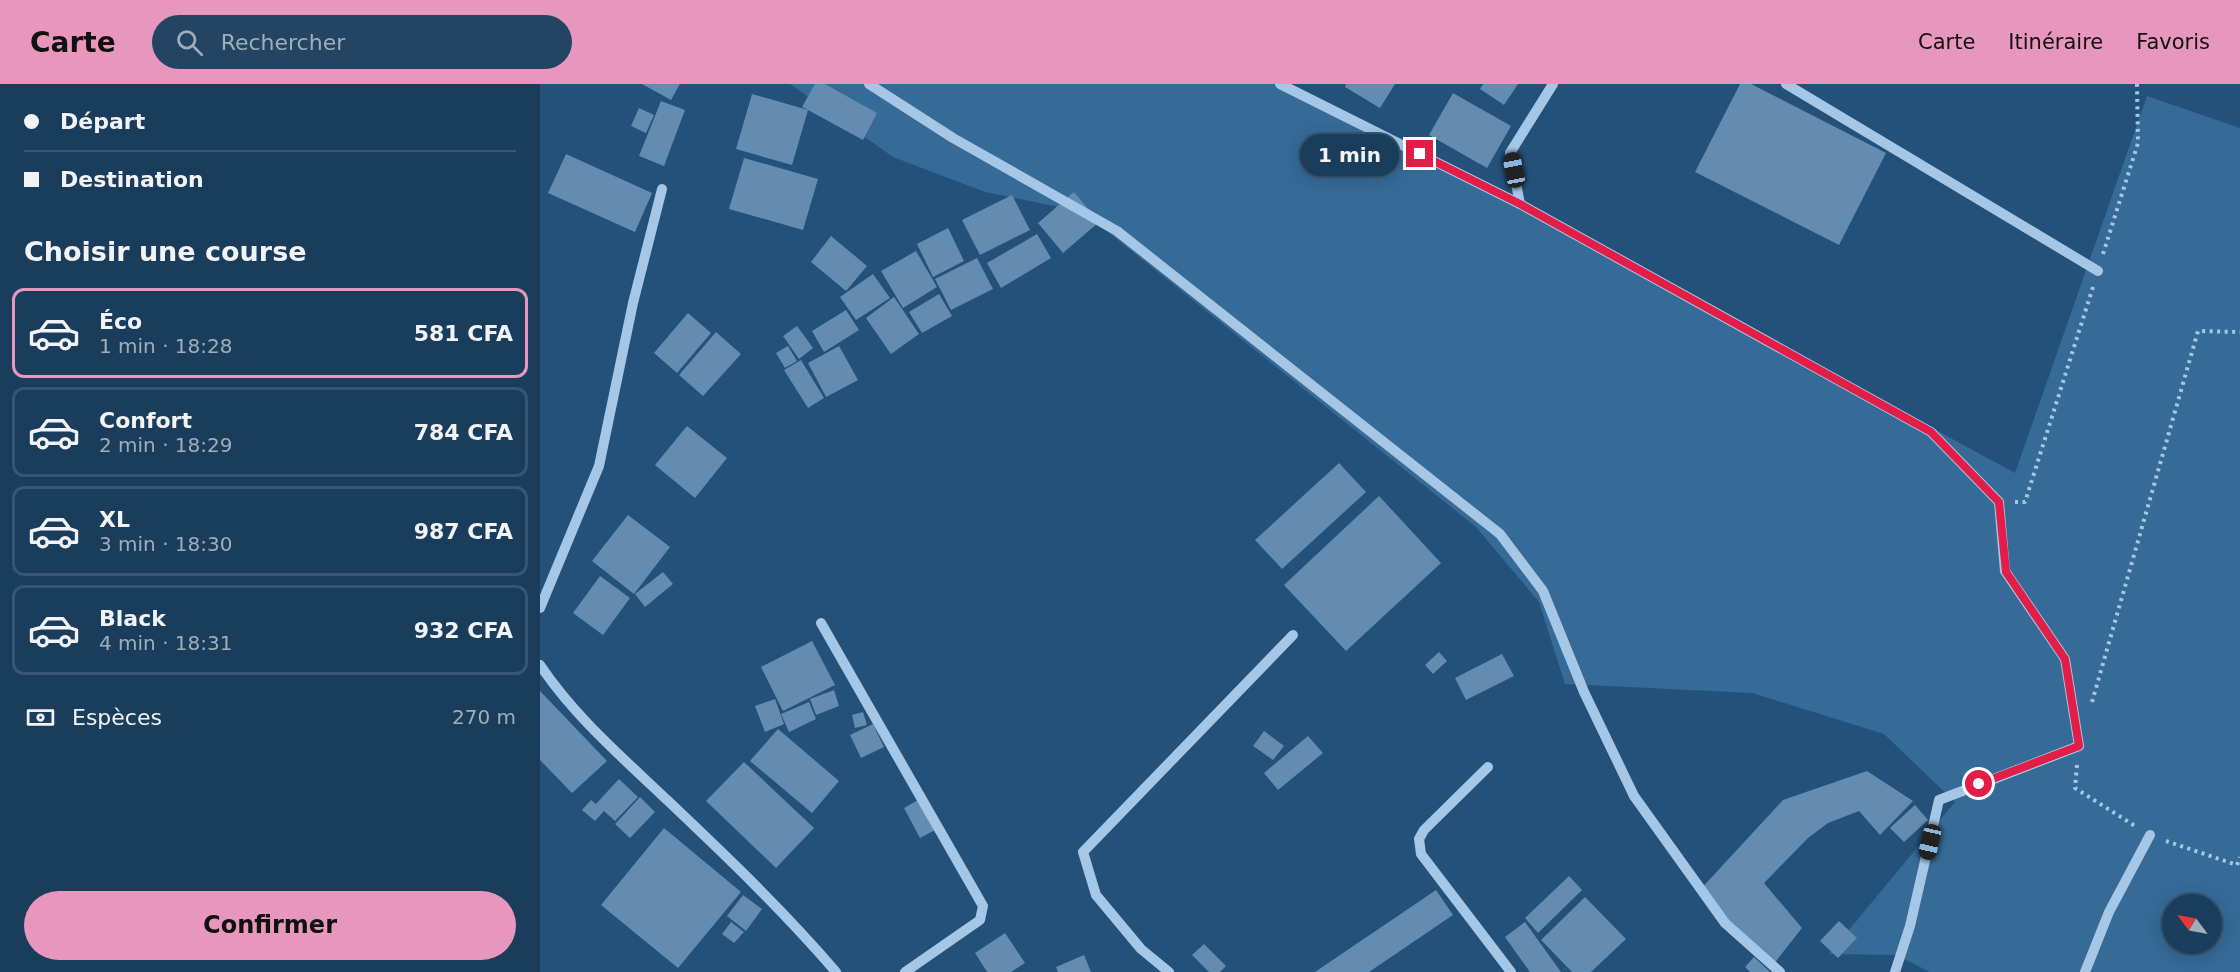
<!DOCTYPE html>
<html lang="fr">
<meta charset="utf-8">
<style>
body{margin:0;font-family:"DejaVu Sans",sans-serif;background:#234462;color:#f1f3f6;height:100vh;display:flex;flex-direction:column;font-size:22px;white-space:nowrap}
*{box-sizing:border-box;margin:0}
p{font-size:20px;color:#9faebb}
.icon{flex:none;width:33px;height:33px;fill:none;stroke:currentColor;stroke-width:2;stroke-linecap:round;stroke-linejoin:round}
.map{position:relative;flex:1;overflow:hidden}
.panel{display:flex;flex-direction:column;background:#1a3d5c;width:540px}
.panel>*{flex:none}
.banner{display:grid;align-content:center;height:132px;padding:0 24px;background:#1a3d5c}
.needle{width:39px;rotate:302deg}
.controls{position:absolute;left:1622px;top:810px;display:grid;gap:12px}
.controls a{display:grid;place-items:center;width:60px;height:60px;border-radius:50%;background:#1a3d5c;box-shadow:0 3px 15px #0003,0 0 0 2px #385672;font-size:30px}
.end{position:absolute;width:27px;height:27px;margin:-14px;border:8px solid #e11d48;background:#fff;box-shadow:0 0 0 3px #fff}
.from{border-radius:50%}
.bubble{position:absolute;height:42px;border-radius:21px;background:#1a3d5c;box-shadow:0 3px 15px #0003,0 0 0 2px #385672;font-size:20px;font-weight:700;line-height:42px;text-align:center}
.car{position:absolute;width:18px;height:36px;margin:-18px -9px;border-radius:8px;box-shadow:0 0 4px 2px #0007;background:linear-gradient(#222 24%,#8ab4d8 0 40%,#222 0 76%,#8ab4d8 0 86%,#222 0)}
.banner b{display:flex;align-items:center;gap:21px;height:57px;font-size:22px}
.banner b+b{border-top:2px solid #385672}
.banner i{width:15px;height:15px;background:#f1f3f6}
ul{padding:0;list-style:none}
li{display:flex;align-items:center;gap:18px;height:90px;margin:0 12px 9px;padding:0 12px;border:3px solid #385672;border-radius:12px}
li div{flex:1}
li b{display:block;font-size:22px}
li em{font-style:normal;font-weight:700}
li.active{border-color:#e797bd}
li>.icon{width:54px;height:54px;stroke-width:1.5}
h2{padding:0 24px;font-size:27px;line-height:72px}
.pay{display:flex;align-items:center;gap:15px;height:66px;padding:0 24px;font-size:22px}
.pay p{margin-inline-start:auto}
.primary-button{display:flex;gap:12px;margin-top:auto;padding:12px 24px}
.primary-button a{flex:1;height:69px;border-radius:36px;background:#e797bd;color:#111;font-size:24px;font-weight:700;line-height:69px;text-align:center}
header{display:flex;align-items:center;gap:36px;box-sizing:border-box;height:84px;padding:0 30px;background:#e797bd;color:#111}
header strong{font-size:28px}
nav{display:flex;gap:33px;margin-inline-start:auto;font-size:21px}
.search{width:420px;height:54px;background:#234462;display:flex;align-items:center;gap:15px;box-sizing:border-box;padding:0 21px;border-radius:33px;color:#9faebb;font-size:22px}
main{display:flex;flex:1;min-height:0}
.map>svg:first-child{display:block}
.green{fill:#366a97;fill-rule:evenodd}
.building{fill:#638cb0}
.lines{fill:none;stroke-linecap:round;stroke-linejoin:round}
.path{stroke:#a5c7e5;stroke-width:4;stroke-dasharray:3 4.5;stroke-linecap:butt}
.minor{stroke:#a5c7e5;stroke-width:10}
.route{stroke:#e11d48;stroke-width:8}
</style>
<header>
<strong>Carte</strong>
<div class="search"><svg class="icon" aria-label="search" viewBox="0 0 24 24"><circle cx="10" cy="10" r="6"/><path d="M15 15l6 6"/></svg>Rechercher</div>
<nav><a>Carte</a><a>Itinéraire</a><a>Favoris</a></nav>
</header>
<main>
<section class="panel">
<div class="banner">
<b><i class="from"></i>Départ</b>
<b><i></i>Destination</b>
</div>
<h2>Choisir une course</h2>
<ul>
<li class="active"><svg class="icon" aria-label="car" viewBox="0 0 24 24"><path d="M5 17H2v-5l4-1 3-4h7l3 4 3 1v5h-3M9 17h6M6 11h13"/><circle cx="7" cy="17" r="2"/><circle cx="17" cy="17" r="2"/></svg><div><b>Éco</b><p>1 min · 18:28</p></div><em>581 CFA</em></li>
<li><svg class="icon" aria-label="car" viewBox="0 0 24 24"><path d="M5 17H2v-5l4-1 3-4h7l3 4 3 1v5h-3M9 17h6M6 11h13"/><circle cx="7" cy="17" r="2"/><circle cx="17" cy="17" r="2"/></svg><div><b>Confort</b><p>2 min · 18:29</p></div><em>784 CFA</em></li>
<li><svg class="icon" aria-label="car" viewBox="0 0 24 24"><path d="M5 17H2v-5l4-1 3-4h7l3 4 3 1v5h-3M9 17h6M6 11h13"/><circle cx="7" cy="17" r="2"/><circle cx="17" cy="17" r="2"/></svg><div><b>XL</b><p>3 min · 18:30</p></div><em>987 CFA</em></li>
<li><svg class="icon" aria-label="car" viewBox="0 0 24 24"><path d="M5 17H2v-5l4-1 3-4h7l3 4 3 1v5h-3M9 17h6M6 11h13"/><circle cx="7" cy="17" r="2"/><circle cx="17" cy="17" r="2"/></svg><div><b>Black</b><p>4 min · 18:31</p></div><em>932 CFA</em></li>
</ul>
<div class="pay"><svg class="icon" aria-label="cash" viewBox="0 0 24 24"><path d="M3 7h18v10H3z"/><circle cx="12" cy="12" r="2"/></svg>Espèces<p>270 m</p></div>
<div class="primary-button"><a>Confirmer</a></div>
</section>
<div class="map">
<svg width="1700" height="888" viewBox="0 0 1700 888">
<rect width="100%" height="100%" fill="#23517a"/>
<path class="green" d="M250,0H751L892,72L1475,389L1607,12L1700,44V888H1390L1356,871L1289,870L1415,718L1344,650L1212,609L1025,600L999,518L936,443L543,128L445,108L353,73ZM1632,820H1671V860H1632Z"/>
<g class="building">
<path d="M102,0H140L131,16Z"/>
<path d="M275,0H285L337,29L323,56L268,26L252,81L196,65L212,10L268,26L262,23Z"/>
<path d="M806,0H855L840,24L805,3Z"/>
<path d="M943,0H978L964,21L940,5Z"/>
<path d="M1200,0H1211L1346,69L1299,161L1155,88Z"/>
<path d="M913,9L971,42L947,84L889,51Z"/>
<path d="M121,17L145,26L124,82L99,72Z"/>
<path d="M99,24L114,31L106,49L91,42Z"/>
<path d="M26,70L112,109L95,148L8,109Z"/>
<path d="M204,74L278,95L263,146L189,125Z"/>
<path d="M534,108L559,138L523,169L498,139Z"/>
<path d="M472,111L490,146L440,171L422,136Z"/>
<path d="M408,144L424,177L393,193L377,160Z"/>
<path d="M497,150L511,174L461,204L447,179Z"/>
<path d="M291,152L327,182L306,207L271,178Z"/>
<path d="M376,167L397,203L363,224L341,187Z"/>
<path d="M437,174L453,205L411,226L395,195Z"/>
<path d="M333,190L350,214L316,236L300,213Z"/>
<path d="M399,210L412,232L382,249L369,228Z"/>
<path d="M354,213L379,250L351,270L326,234Z"/>
<path d="M306,226L319,246L284,268L272,247Z"/>
<path d="M148,229L171,249L137,289L114,269Z"/>
<path d="M257,242L273,264L259,275L243,252Z"/>
<path d="M176,248L201,270L163,312L139,291Z"/>
<path d="M248,262L257,277L245,284L236,269Z"/>
<path d="M299,262L318,296L286,313L268,279Z"/>
<path d="M261,276L284,314L268,324L244,286Z"/>
<path d="M147,342L187,374L155,414L115,381Z"/>
<path d="M799,379L826,408L742,485L715,456Z"/>
<path d="M839,412L901,479L806,567L744,501Z"/>
<path d="M88,431L130,463L94,510L52,477Z"/>
<path d="M123,488L133,500L105,523L95,510Z"/>
<path d="M60,492L90,514L63,551L33,529Z"/>
<path d="M272,557L295,601L243,627L221,583Z"/>
<path d="M899,568L907,577L893,590L885,581Z"/>
<path d="M962,570L974,592L926,616L915,594Z"/>
<path d="M294,606L299,622L276,631L270,615Z"/>
<path d="M0,607L67,677L32,709L0,676Z"/>
<path d="M235,615L244,640L225,648L215,622Z"/>
<path d="M269,618L276,635L249,648L241,630Z"/>
<path d="M323,628L327,641L315,644L312,631Z"/>
<path d="M333,640L344,663L321,674L310,651Z"/>
<path d="M238,645L299,697L272,729L210,677Z"/>
<path d="M724,647L744,662L733,676L713,662Z"/>
<path d="M768,652L783,669L738,706L724,689Z"/>
<path d="M204,678L274,744L236,784L166,717Z"/>
<path d="M1327,687L1373,717L1340,751L1319,727L1288,739L1268,754L1224,799L1262,844L1233,881L1158,808L1243,716Z"/>
<path d="M79,695L98,713L75,737L64,727L55,737L42,726L51,716L56,720Z"/>
<path d="M100,713L115,728L90,754L75,740Z"/>
<path d="M380,715L397,745L380,754L364,724Z"/>
<path d="M1375,721L1388,736L1364,758L1350,744Z"/>
<path d="M124,744L201,808L138,884L61,821Z"/>
<path d="M1029,792L1042,806L998,849L985,834Z"/>
<path d="M896,806L913,831L829,888H775Z"/>
<path d="M203,811L222,825L206,847L187,832Z"/>
<path d="M1045,813L1086,855L1051,888H1032L1001,856Z"/>
<path d="M1299,837L1317,854L1298,874L1280,857Z"/>
<path d="M191,838L204,848L194,859L182,850Z"/>
<path d="M985,838L1021,888H990L965,853Z"/>
<path d="M465,849L485,879L471,888H447L435,869Z"/>
<path d="M664,860L686,882L680,888H669L652,871Z"/>
<path d="M544,871L551,888H518L516,883Z"/>
<path d="M1214,873L1230,888H1210L1205,883Z"/>
</g>
<g class="lines">
<g class="path">
<path d="M1563,170L1598,59L1597,0"/>
<path d="M1475,418H1485L1553,203"/>
<path d="M1552,618L1658,247L1700,248"/>
<path d="M1537,681L1535,704L1595,742"/>
<path d="M1626,757L1697,781L1700,773"/>
</g>
<g class="minor">
<path d="M329,0L413,54L577,147L960,450L1003,507L1044,608L1094,712L1185,839L1240,888"/>
<path d="M740,0L980,120L1391,348L1459,418L1465,487L1525,575L1539,662L1399,716L1370,842L1355,888"/>
<path d="M1246,0L1558,187"/>
<path d="M980,120L970,69L1013,0"/>
<path d="M0,524L59,382L93,219L122,105"/>
<path d="M281,539L443,822L440,836L365,888"/>
<path d="M0,581C34,632 82,673 126,715C185,771 243,826 296,888"/>
<path d="M948,683L884,746L879,755L881,770L971,888"/>
<path d="M629,888L601,865L556,811L543,768L753,551"/>
<path d="M1545,888L1569,828L1610,751"/>
</g>
</g>
<g class="lines">
<path class="route" d="M880,70L980,120L1391,348L1459,418L1466,488L1525,575L1539,662L1439,700"/>
</g>
</svg>
<div class="controls">
<a><svg class="needle" viewBox="-14 -14 28 28"><path d="M0-13l5 13h-10z" fill="#e53935"/><path d="M0 13l5-13h-10z" fill="#9faebb"/></svg></a>
</div>
<i class="end from" style="left:1439px;top:700px"></i>
<i class="end" style="left:880px;top:70px"></i>
<div class="bubble" style="left:760px;top:50px;width:99px">1 min</div>
<i class="car" style="left:974px;top:86px;rotate:349deg"></i>
<i class="car" style="left:1390px;top:758px;rotate:193deg"></i>
</div>
</main>
